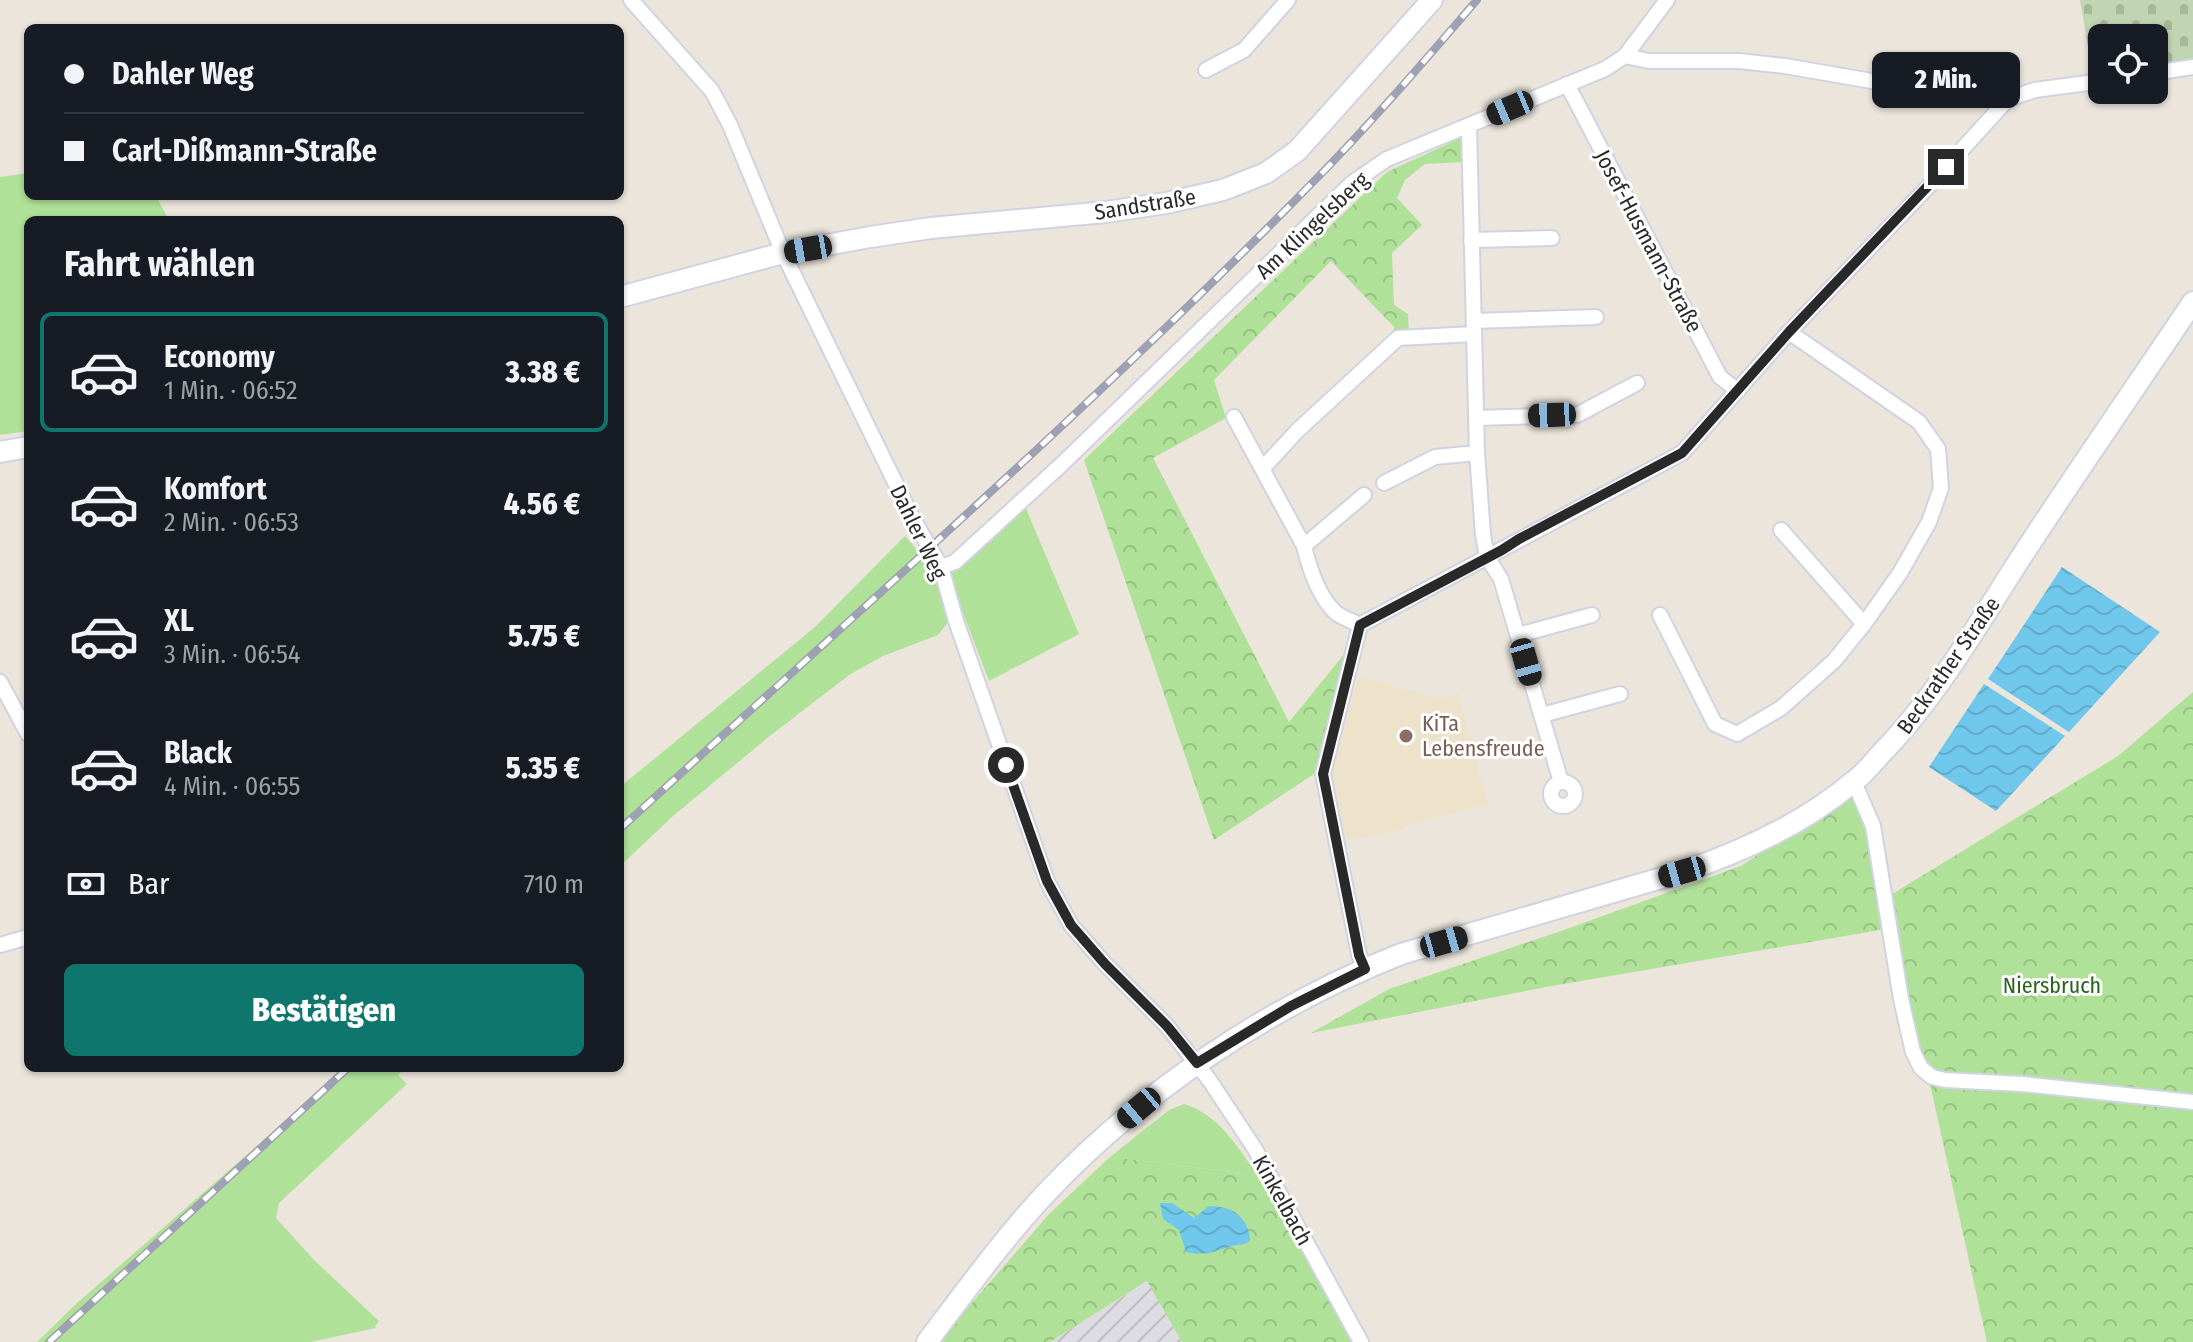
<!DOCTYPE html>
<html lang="de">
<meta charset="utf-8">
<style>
body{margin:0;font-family:"Fira Sans Condensed",sans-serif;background:#20242c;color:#f1f3f6;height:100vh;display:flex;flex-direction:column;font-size:30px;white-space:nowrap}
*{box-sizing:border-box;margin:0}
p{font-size:26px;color:#9ea1a6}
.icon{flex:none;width:44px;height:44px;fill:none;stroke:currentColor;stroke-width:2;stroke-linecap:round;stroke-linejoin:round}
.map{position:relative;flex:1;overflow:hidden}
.side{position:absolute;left:24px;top:216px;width:600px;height:856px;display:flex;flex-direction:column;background:#171b24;border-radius:12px;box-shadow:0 2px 6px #0004}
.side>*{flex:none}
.banner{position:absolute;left:24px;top:24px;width:600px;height:176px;border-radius:12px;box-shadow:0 2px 6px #0004;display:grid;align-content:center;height:176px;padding:0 40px;background:#171b24}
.buttons{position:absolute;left:2088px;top:24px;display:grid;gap:16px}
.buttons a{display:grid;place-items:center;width:80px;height:80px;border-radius:12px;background:#171b24;box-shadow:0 2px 6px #0004;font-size:40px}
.end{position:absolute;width:36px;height:36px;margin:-18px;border:10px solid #292929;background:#fff;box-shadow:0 0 0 4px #fff}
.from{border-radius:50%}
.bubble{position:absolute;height:56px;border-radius:12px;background:#171b24;box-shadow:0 2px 6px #0004;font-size:26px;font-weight:800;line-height:56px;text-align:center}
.car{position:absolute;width:24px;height:48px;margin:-24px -12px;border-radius:10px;box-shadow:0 0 6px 2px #0007;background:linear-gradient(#222 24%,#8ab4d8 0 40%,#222 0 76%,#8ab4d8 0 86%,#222 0)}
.banner b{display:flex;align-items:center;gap:28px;height:76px;font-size:30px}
.banner b+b{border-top:2px solid #363941}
.banner i{width:20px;height:20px;background:#f1f3f6}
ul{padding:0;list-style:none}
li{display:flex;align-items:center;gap:24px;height:120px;margin:0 16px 12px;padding:0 24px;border:4px solid transparent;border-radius:12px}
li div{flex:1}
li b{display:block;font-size:30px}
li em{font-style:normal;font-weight:800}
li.selected{border-color:#0f766e}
li>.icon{width:72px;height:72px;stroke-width:1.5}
h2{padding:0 40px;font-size:36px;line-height:96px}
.pay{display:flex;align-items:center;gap:20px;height:88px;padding:0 40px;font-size:30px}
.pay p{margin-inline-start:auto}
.button{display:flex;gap:16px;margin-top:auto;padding:16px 40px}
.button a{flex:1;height:92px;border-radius:12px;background:#0f766e;color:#fff;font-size:32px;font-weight:800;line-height:92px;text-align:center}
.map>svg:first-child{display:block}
.industrial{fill:url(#industrial-furrows)}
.education{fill:#ede3ca}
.grass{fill:#afe198}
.forest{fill:url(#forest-crowns)}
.cemetery{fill:url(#cemetery-stones)}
.water{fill:url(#water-waves)}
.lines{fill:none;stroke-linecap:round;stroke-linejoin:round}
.street-casing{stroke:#d0d3e2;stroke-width:18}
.secondary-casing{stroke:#d0d3e2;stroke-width:24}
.street{stroke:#fff;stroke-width:14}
.secondary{stroke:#fff;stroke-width:20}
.rail-casing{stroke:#9ea0b3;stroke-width:8}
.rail{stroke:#fff;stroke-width:5;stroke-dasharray:15;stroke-linecap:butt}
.route{stroke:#292929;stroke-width:10}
.education-dot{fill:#8d6e63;stroke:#fff;stroke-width:3}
.labels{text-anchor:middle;stroke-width:6;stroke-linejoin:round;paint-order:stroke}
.street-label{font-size:22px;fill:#292929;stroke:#fff}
.education-label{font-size:22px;fill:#785e54;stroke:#fff;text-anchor:start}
.park-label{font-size:22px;fill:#28641b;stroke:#fff}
</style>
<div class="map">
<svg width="2193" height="1342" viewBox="0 0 2193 1342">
<defs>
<pattern id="industrial-furrows" width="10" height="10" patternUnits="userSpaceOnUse" patternTransform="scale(2)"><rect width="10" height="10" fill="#dedce3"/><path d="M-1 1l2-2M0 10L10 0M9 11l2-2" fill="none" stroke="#bebdc3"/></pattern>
<pattern id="forest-crowns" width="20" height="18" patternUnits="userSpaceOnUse" patternTransform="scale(2)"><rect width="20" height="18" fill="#afe198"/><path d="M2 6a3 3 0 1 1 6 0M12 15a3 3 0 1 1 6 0" fill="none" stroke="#97c183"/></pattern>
<pattern id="cemetery-stones" width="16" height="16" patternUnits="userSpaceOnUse" patternTransform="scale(2)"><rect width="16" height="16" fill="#c2d5b2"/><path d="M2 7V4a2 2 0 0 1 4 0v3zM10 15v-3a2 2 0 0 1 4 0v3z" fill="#a7b799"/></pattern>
<pattern id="water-waves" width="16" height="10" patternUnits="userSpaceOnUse" patternTransform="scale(2)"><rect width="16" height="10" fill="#6fc7ec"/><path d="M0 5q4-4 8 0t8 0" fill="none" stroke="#60abca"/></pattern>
</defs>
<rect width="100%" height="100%" fill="#ebe5db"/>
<path class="industrial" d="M1148,1281L1182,1342H1050Z"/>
<path class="education" d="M1359,676L1440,699L1458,694L1488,804L1405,826L1402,830L1345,841L1332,774Z"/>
<g class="grass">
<path d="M28,173V196H156L169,220H28V431L0,435V177Z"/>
<path d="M1024,504L1079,634L989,681L949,576Z"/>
<path d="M905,536L937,573L948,622L938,635L883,656L849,675L771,735L673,816L620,866V787L815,627Z"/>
<path d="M346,1068H405L398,1075L407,1084L279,1203L276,1218L314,1260L379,1321L375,1326L376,1328L310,1342H37L76,1304Z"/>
<path d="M1184,1104C1220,1115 1236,1146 1258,1175L1110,1157L1169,1110Z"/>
</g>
<g class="forest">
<path d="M1463,137L1465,162L1425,164L1405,180L1397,198L1422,225L1392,253L1394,305L1408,314L1409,334H1394V327L1331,261L1214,380L1226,418L1153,458L1289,722L1346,652L1314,774L1214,840L1084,460L1387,172Z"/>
<path d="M2193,692V1342H1987L1926,1066L1915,1047L1889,896L2118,756Z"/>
<path d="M1863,785L1886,929L1546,987L1311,1033L1389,989L1564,930L1741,866Z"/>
<path d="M1110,1157L1258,1175L1367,1342H1182L1147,1281L1050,1342H938L1050,1213Z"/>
</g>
<path class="cemetery" d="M2080,0H2193V59L2154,65V38H2102V74L2093,76Z"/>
<g class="water">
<path d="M2062,567L2160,632L2069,732L1988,679Z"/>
<path d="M1984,684L2065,736L1996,811L1929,767Z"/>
<path d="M1160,1203H1172L1194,1218L1209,1206C1232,1206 1249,1217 1250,1241C1243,1246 1240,1244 1232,1246C1211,1252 1209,1256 1186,1252L1179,1230L1163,1219Z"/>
</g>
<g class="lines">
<defs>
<g id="street">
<path d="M631,0L712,91L730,125L783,253L913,519L941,567L956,621L1047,881L1071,925L1105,964L1167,1026L1210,1081L1255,1149L1361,1342"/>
<path d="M1625,56L1667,0"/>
<path d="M1206,70L1244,50L1288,0"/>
<path d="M2154,73L2193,67"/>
<path d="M1567,84L1720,377L1738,391"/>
<path d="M1469,126L1477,453L1483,535L1487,557L1501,579L1561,782"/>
<path d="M1471,240L1552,238"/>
<path d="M1474,321L1596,317"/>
<path d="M1234,417L1304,546C1309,567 1317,593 1333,610C1339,617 1352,621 1360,625"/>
<path d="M1477,418L1577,415L1637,383"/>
<path d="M1263,468L1297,431L1398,338L1474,334"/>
<path d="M1384,483L1435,457L1477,453"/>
<path d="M1781,530L1864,624"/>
<path d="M1304,546L1364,495"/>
<path d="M941,567L955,562L1062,464L1352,183L1387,159L1605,69L1625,56L1649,61H1739L1785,66L1964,97L2008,99L2035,90L2102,81"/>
<path d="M1660,615L1715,724L1737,734L1781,708L1834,661L1864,624L1900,573L1929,522L1941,488L1938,449L1919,422L1789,332"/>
<path d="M1518,635L1592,615"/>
<path d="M0,682L28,734"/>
<path d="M1542,715L1620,694"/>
<circle cx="1563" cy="794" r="12"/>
<path d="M1854,782L1873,826L1901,999L1913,1052L1921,1068L1932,1077L1945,1080L2022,1084L2193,1102"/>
<path d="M0,945L28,937"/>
<path d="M1365,969L1359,955L1323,774L1360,625L1682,453L1789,332L1925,190L2008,99"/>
</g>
<g id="secondary">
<path d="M620,297L783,253L870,237L931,228L1106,212L1166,203L1223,190L1266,173L1297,151L1432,0"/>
<path d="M0,452L28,447"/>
<path d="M927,1342C966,1291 1004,1237 1049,1190C1145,1089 1272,1005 1401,954L1682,872C1744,851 1803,824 1853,782C1863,775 1871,765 1879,756C1936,698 1976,627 2020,559C2076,473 2135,388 2193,302"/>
</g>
</defs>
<use href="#street" class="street-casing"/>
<use href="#secondary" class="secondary-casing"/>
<use href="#street" class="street"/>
<use href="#secondary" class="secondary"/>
<defs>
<g id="rail">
<path d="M620,829C855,614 1096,404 1319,176C1374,120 1425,60 1477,0"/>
<path d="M49,1342L348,1068"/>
</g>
</defs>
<use href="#rail" class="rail-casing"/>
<use href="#rail" class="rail"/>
</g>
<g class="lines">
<path class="route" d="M1006,765L1047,881L1071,925L1105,964L1167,1026L1197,1063L1291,1006L1365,969L1359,955L1323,774L1360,625L1502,550L1519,539L1682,453L1789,332L1946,167"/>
</g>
<circle class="education-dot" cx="1406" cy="736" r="8"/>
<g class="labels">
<g class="street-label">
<text transform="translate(1145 204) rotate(-9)" y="8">Sandstraße</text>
<text transform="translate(1312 225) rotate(-43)" y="8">Am Klingelsberg</text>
<text transform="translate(1649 241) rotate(62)" y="8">Josef-Husmann-Straße</text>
<text transform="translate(919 532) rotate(64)" y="8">Dahler Weg</text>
<text transform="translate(1948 665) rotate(-55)" y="8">Beckrather Straße</text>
<text transform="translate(1283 1200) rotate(61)" y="8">Kinkelbach</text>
</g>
<g class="education-label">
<text x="1422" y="731">KiTa<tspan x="1422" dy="25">Lebensfreude</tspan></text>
</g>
<g class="park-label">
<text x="2052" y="993">Niersbruch</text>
</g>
</g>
</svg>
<div class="buttons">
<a><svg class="icon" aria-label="locate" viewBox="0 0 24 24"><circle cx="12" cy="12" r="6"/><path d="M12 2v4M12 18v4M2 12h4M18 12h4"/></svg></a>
</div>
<i class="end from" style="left:1006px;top:765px"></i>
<i class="end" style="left:1946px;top:167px"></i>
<div class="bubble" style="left:1872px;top:52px;width:148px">2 Min.</div>
<i class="car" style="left:1510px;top:108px;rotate:247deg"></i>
<i class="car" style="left:808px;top:249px;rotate:260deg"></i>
<i class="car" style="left:1552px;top:415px;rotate:268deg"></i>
<i class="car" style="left:1526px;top:662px;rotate:164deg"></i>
<i class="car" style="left:1682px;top:872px;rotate:254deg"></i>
<i class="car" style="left:1444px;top:942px;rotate:74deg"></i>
<i class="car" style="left:1139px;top:1108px;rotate:230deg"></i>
<div class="banner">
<b><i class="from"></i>Dahler Weg</b>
<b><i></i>Carl-Dißmann-Straße</b>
</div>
<section class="side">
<h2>Fahrt wählen</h2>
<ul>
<li class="selected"><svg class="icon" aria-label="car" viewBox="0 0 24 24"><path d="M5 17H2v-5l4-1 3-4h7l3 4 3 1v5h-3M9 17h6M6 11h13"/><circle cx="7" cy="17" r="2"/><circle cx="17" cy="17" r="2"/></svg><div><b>Economy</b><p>1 Min. · 06:52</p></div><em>3.38 €</em></li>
<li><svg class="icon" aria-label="car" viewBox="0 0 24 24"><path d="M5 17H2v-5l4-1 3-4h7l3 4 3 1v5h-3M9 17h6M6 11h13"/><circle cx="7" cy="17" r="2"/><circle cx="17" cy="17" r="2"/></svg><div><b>Komfort</b><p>2 Min. · 06:53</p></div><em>4.56 €</em></li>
<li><svg class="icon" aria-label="car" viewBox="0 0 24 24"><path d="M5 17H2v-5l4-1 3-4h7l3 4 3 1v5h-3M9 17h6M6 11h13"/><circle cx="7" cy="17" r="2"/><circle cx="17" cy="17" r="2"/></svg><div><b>XL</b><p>3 Min. · 06:54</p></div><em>5.75 €</em></li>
<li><svg class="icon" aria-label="car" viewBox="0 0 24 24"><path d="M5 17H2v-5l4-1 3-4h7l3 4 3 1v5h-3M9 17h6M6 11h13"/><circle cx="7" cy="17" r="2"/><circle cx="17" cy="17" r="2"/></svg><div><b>Black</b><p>4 Min. · 06:55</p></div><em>5.35 €</em></li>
</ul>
<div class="pay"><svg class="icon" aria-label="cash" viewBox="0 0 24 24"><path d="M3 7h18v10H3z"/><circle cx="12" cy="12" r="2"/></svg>Bar<p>710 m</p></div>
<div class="button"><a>Bestätigen</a></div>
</section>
</div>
